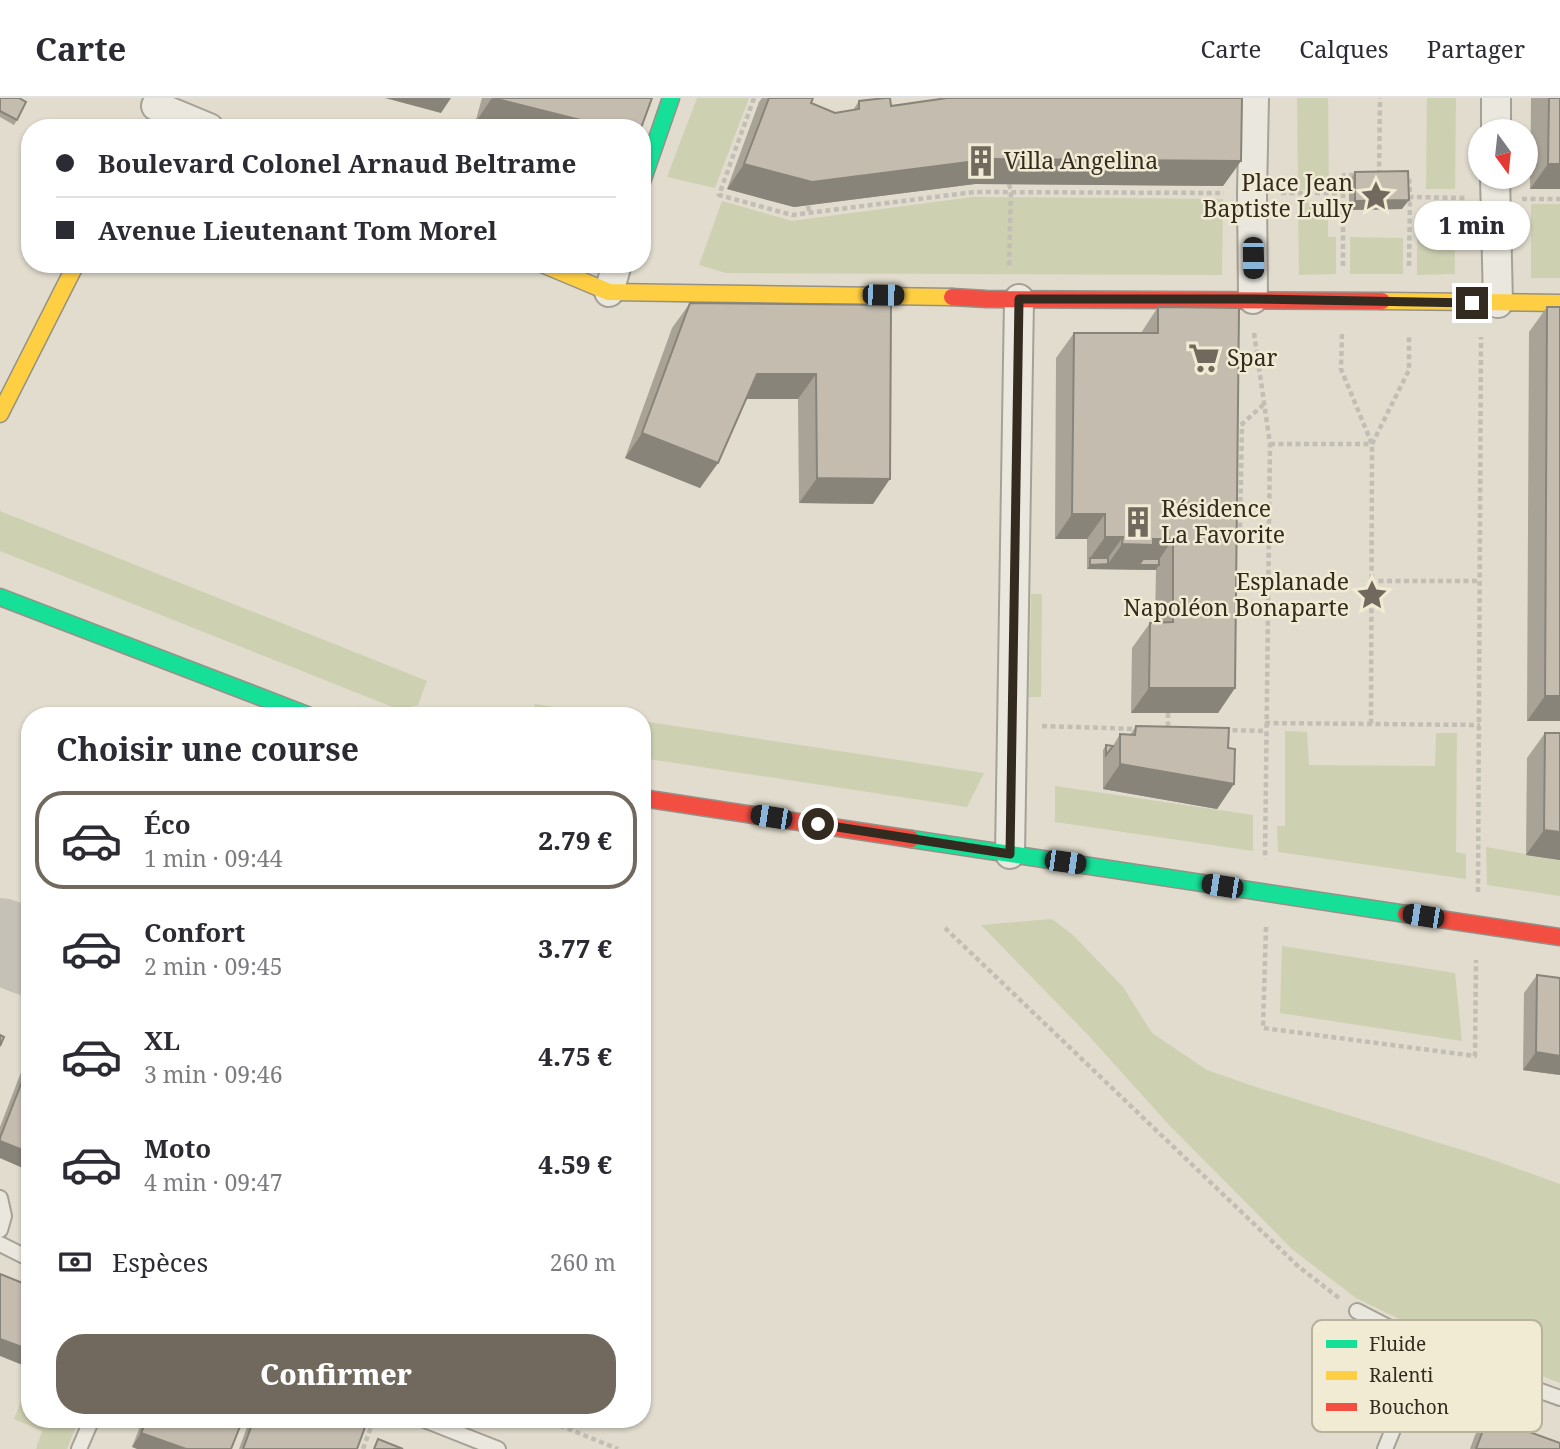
<!DOCTYPE html>
<html lang="fr">
<meta charset="utf-8">
<style>
body{margin:0;font-family:"Noto Serif",serif;background:#f7f7f7;color:#2b2b33;height:100vh;display:flex;flex-direction:column;font-size:26px;white-space:nowrap}
*{box-sizing:border-box;margin:0}
p{font-size:23px;color:#7c7c81}
.icon{flex:none;width:38px;height:38px;fill:none;stroke:currentColor;stroke-width:2;stroke-linecap:round;stroke-linejoin:round}
.map{position:relative;flex:1;overflow:hidden}
.panel{position:absolute;left:21px;top:609px;width:630px;height:721px;display:flex;flex-direction:column;background:#fff;border-radius:28px;box-shadow:0 2px 5px #0004}
.panel>*{flex:none}
.hud{position:absolute;left:21px;top:21px;width:630px;height:154px;border-radius:28px;box-shadow:0 2px 5px #0004;display:grid;align-content:center;height:154px;padding:0 35px;background:#fff}
.needle{width:46px;rotate:165deg}
.controls{position:absolute;left:1468px;top:21px;display:grid;gap:14px}
.controls a{display:grid;place-items:center;width:70px;height:70px;border-radius:50%;background:#fff;box-shadow:0 2px 5px #0004;font-size:35px}
.end{position:absolute;width:32px;height:32px;margin:-16px;border:9px solid #342b20;background:#fff;box-shadow:0 0 0 4px #fff}
.from{border-radius:50%}
.bubble{position:absolute;height:49px;border-radius:24px;background:#fff;box-shadow:0 2px 5px #0004;font-size:23px;font-weight:800;line-height:49px;text-align:center}
.car{position:absolute;width:21px;height:42px;margin:-21px -10px;border-radius:9px;box-shadow:0 0 5px 2px #0007;background:linear-gradient(#222 24%,#8ab4d8 0 40%,#222 0 76%,#8ab4d8 0 86%,#222 0)}
.hud b{display:flex;align-items:center;gap:24px;height:66px;font-size:26px}
.hud b+b{border-top:2px solid #e1e1e2}
.hud i{width:18px;height:18px;background:#2b2b33}
ul{padding:0;list-style:none}
li{display:flex;align-items:center;gap:21px;height:98px;margin:0 14px 10px;padding:0 21px;border:4px solid transparent;border-radius:28px}
li div{flex:1}
li b{display:block;font-size:26px}
li em{font-style:normal;font-weight:800}
li.on{border-color:#71695d}
li>.icon{width:63px;height:63px;stroke-width:1.5}
h2{padding:0 35px;font-size:32px;line-height:84px}
.pay{display:flex;align-items:center;gap:18px;height:77px;padding:0 35px;font-size:26px}
.pay p{margin-inline-start:auto}
.cta{display:flex;gap:14px;margin-top:auto;padding:14px 35px}
.cta a{flex:1;height:80px;border-radius:28px;background:#71695d;color:#fff;font-size:28px;font-weight:800;line-height:80px;text-align:center}
header{display:flex;align-items:center;gap:42px;box-sizing:border-box;height:98px;padding:0 35px;background:#fff;border-bottom:2px solid #e1e1e2}
header strong{font-size:33px}
nav{display:flex;gap:38px;margin-inline-start:auto;font-size:24px}
.map>svg:first-child{display:block}
.green{fill:#ced0b2}
.lines{fill:none;stroke-linecap:round;stroke-linejoin:round}
.taxiway{stroke:#c6c1b6;stroke-width:86}
.lane-casing{stroke:#a6a196;stroke-width:18}
.street-casing{stroke:#a6a196;stroke-width:32}
.fast-casing{stroke:#969186;stroke-width:19}
.slow-casing{stroke:#969186;stroke-width:19}
.jam-casing{stroke:#969186;stroke-width:19}
.path{stroke:#c2beb5;stroke-width:4.5;stroke-dasharray:5 3.5;stroke-linecap:butt}
.lane{stroke:#eae7de;stroke-width:14}
.street{stroke:#eae7de;stroke-width:28}
.fast{stroke:#16e098;stroke-width:16}
.slow{stroke:#ffcf43;stroke-width:16}
.jam{stroke:#f24e42;stroke-width:16}
.wall{fill:#a9a296}
.shaded-wall{fill:#89847a}
.building{fill:#c4bcaf;stroke:#89847a;stroke-width:2}
.route{stroke:#342b20;stroke-width:9}
.labels{text-anchor:middle;stroke-width:5;stroke-linejoin:round;paint-order:stroke}
.poi-label{font-size:23px;fill:#342b20;stroke:#f1ebd4;text-anchor:start}
.key{fill:#f1ebd4;stroke:#b8b19e;stroke-width:2}
.key-label{font-size:19px;fill:#342b20}
</style>
<header>
<strong>Carte</strong>
<nav><a>Carte</a><a>Calques</a><a>Partager</a></nav>
</header>
<div class="map">
<svg width="1560" height="1351" viewBox="0 0 1560 1351">
<rect width="100%" height="100%" fill="#e1dccd"/>
<g class="green">
<path d="M697,0H749L715,90L667,79Z"/>
<path d="M1297,0H1328L1329,91L1298,92Z"/>
<path d="M1427,0H1456L1455,91H1426Z"/>
<path d="M972,99L1223,101L1222,177L726,175L699,167L722,103L792,123Z"/>
<path d="M1328,104V139H1336V176L1299,177L1298,105Z"/>
<path d="M1425,106H1454L1455,176L1417,177V139H1426Z"/>
<rect x="1531" y="106" width="29" height="74"/>
<path d="M1350,139L1403,140V176H1350Z"/>
<path d="M0,413L427,583L418,607L400,612L0,453Z"/>
<path d="M1031,496H1042L1041,599H1029Z"/>
<path d="M535,606L610,618H531Z"/>
<path d="M642,623L984,675L967,709L642,660Z"/>
<path d="M1285,633L1307,634L1309,667L1435,668L1436,635H1457L1456,754L1466,756V781L1278,754L1277,728H1285Z"/>
<path d="M1055,688L1253,717V753L1055,724Z"/>
<path d="M1486,749L1560,762V798L1487,787Z"/>
<path d="M1052,821L1073,837L1123,889L1152,935L1207,972L1256,989L1485,1059L1560,1086V1285L1420,1231L1356,1200L1293,1152L1170,1028L1089,938L981,827Z"/>
<path d="M1282,848L1455,875L1462,943L1280,915Z"/>
<path d="M25,1299H30V1321H58L76,1328L67,1351H36L42,1333L14,1321L21,1303Z"/>
</g>
<g class="lines">
<path class="taxiway" d="M0,843L30,855"/>
<defs>
<g id="lane">
<path d="M0,1100L4,1118L0,1132"/>
<path d="M0,1146L30,1161"/>
<path d="M1357,1213L1427,1249L1476,1270L1560,1300"/>
<path d="M422,1321L498,1351"/>
<path d="M79,1351L92,1321"/>
<path d="M1385,1351L1427,1249"/>
</g>
<g id="street">
<path d="M156,8L209,30"/>
<path d="M1496,33V0"/>
<path d="M1495,79L1498,205"/>
<path d="M609,194L617,166"/>
<path d="M1253,201L1252,95L1254,0"/>
<path d="M1010,756L1019,201"/>
</g>
<g id="fast">
<path d="M642,84L671,0"/>
<path d="M0,499L310,618"/>
<path d="M911,741L1406,816"/>
</g>
<g id="slow">
<path d="M542,166L609,194L952,199"/>
<path d="M1382,203L1560,205"/>
<path d="M0,316L76,166"/>
</g>
<g id="jam">
<path d="M952,199L986,201L1382,203"/>
<path d="M642,700L911,741"/>
<path d="M1406,816L1560,839"/>
</g>
</defs>
<use href="#lane" class="lane-casing"/>
<use href="#street" class="street-casing"/>
<use href="#fast" class="fast-casing"/>
<use href="#slow" class="slow-casing"/>
<use href="#jam" class="jam-casing"/>
<g class="path">
<path d="M754,0L719,97L792,117L974,94L1224,95"/>
<path d="M1379,77L1380,0"/>
<path d="M1404,77H1409L1410,99L1468,100"/>
<path d="M1009,86L1011,93L1009,168"/>
<path d="M1281,95H1343L1344,77H1356"/>
<path d="M1522,101H1560"/>
<path d="M808,108L810,116"/>
<path d="M1343,168V95"/>
<path d="M1409,168L1410,99"/>
<path d="M1254,235L1270,346L1265,761"/>
<path d="M1342,236L1341,271L1372,346L1371,626"/>
<path d="M1241,327L1264,306"/>
<path d="M1270,346H1372L1409,272V236"/>
<path d="M1232,430H1240L1242,327"/>
<path d="M1370,483H1480"/>
<path d="M1168,615V631"/>
<path d="M359,618L361,609"/>
<path d="M1265,625L1480,627"/>
<path d="M1042,628L1138,631"/>
<path d="M1224,632L1265,633"/>
<path d="M1478,794L1481,239"/>
<path d="M1266,829L1263,930L1475,958L1476,862"/>
<path d="M945,830L1299,1169L1339,1200"/>
<path d="M544,1321L618,1351"/>
<path d="M363,1351L374,1321"/>
</g>
<use href="#lane" class="lane"/>
<use href="#street" class="street"/>
<use href="#fast" class="fast"/>
<use href="#slow" class="slow"/>
<use href="#jam" class="jam"/>
</g>
<g class="wall">
<path d="M0,0L17,22L14,27L0,19Z"/>
<path d="M482,0H652L475,25Z"/>
<path d="M762,0H813L811,5L835,15L853,12L859,3L891,8L941,1L942,0H1242L1241,63L1223,88L975,86L794,109L727,91L759,4Z"/>
<path d="M1531,0H1560V91H1530Z"/>
<path d="M1355,74L1402,111L1349,112V83Z"/>
<path d="M690,205L891,207L873,406L799,405L798,301H746L718,365L700,390L625,360L672,230Z"/>
<path d="M1158,209L1235,590L1218,615H1131L1132,550L1150,525H1155L1156,472L1087,471V441H1055L1056,260L1074,235H1141Z"/>
<path d="M1547,209L1560,623H1527L1529,234Z"/>
<path d="M1136,628L1228,650L1234,686L1217,711L1103,691V652L1106,647L1113,648L1120,636L1130,637Z"/>
<path d="M1545,635H1560V762L1526,757L1527,660Z"/>
<path d="M1537,877L1560,977L1523,972L1524,895Z"/>
<path d="M30,959V1073L0,1060V1029L23,969Z"/>
<path d="M1488,1319L1560,1351H1470L1475,1337Z"/>
<path d="M143,1321H243L132,1349Z"/>
<path d="M250,1321H368L357,1351H239Z"/>
</g>
<g class="shaded-wall">
<path d="M385,0H451L441,15Z"/>
<path d="M492,0L612,30H493L475,25Z"/>
<path d="M992,61L1241,63L1223,88L975,86L794,109L727,91L744,66Z"/>
<path d="M1548,66H1560V91H1530Z"/>
<path d="M1409,102L1402,111L1349,112L1355,103Z"/>
<path d="M757,276H816L798,301H739Z"/>
<path d="M642,335L718,365L700,390L625,360Z"/>
<path d="M817,380L890,381L873,406L799,405Z"/>
<path d="M1072,416H1105L1087,441H1055Z"/>
<path d="M1105,439H1123L1105,464L1090,460Z"/>
<path d="M1153,441H1173L1156,466L1159,467L1156,472L1087,471L1090,467L1108,466L1122,446Z"/>
<path d="M1149,590H1235L1218,615H1131Z"/>
<path d="M1545,598H1560V623H1527Z"/>
<path d="M1120,666L1234,686L1217,711L1103,691Z"/>
<path d="M1544,732L1560,734V762L1526,757Z"/>
<path d="M1536,954L1560,958V977L1523,972Z"/>
<path d="M0,1043L30,1055V1073L0,1060Z"/>
<path d="M0,1241L30,1252V1270L0,1258Z"/>
<path d="M141,1335L186,1351H137L132,1349Z"/>
</g>
<g class="building">
<path d="M0,0H19L26,4L17,22L0,13Z"/>
<path d="M493,0H652L641,30H612Z"/>
<path d="M769,0H813L811,5L835,15L859,11V3L885,0H890L891,8L947,0H1242L1241,63L992,61L812,84L744,66Z"/>
<path d="M1549,0H1560V66H1548Z"/>
<path d="M1408,73L1409,102L1355,103V74Z"/>
<path d="M690,205L891,207L890,381L817,380L816,276H757L718,365L642,335Z"/>
<path d="M1158,209L1239,210L1235,590H1149L1150,525L1173,524V441H1153V447L1122,446L1123,439H1105V416H1072L1074,235H1158Z"/>
<path d="M1547,209H1560V598H1545Z"/>
<path d="M1090,460H1108V466L1090,467Z"/>
<path d="M1143,461H1159V467H1139Z"/>
<path d="M1136,628L1229,630L1228,650L1235,651L1234,686L1120,666V636L1135,637Z"/>
<path d="M1545,635H1560V734L1544,732Z"/>
<path d="M1106,647L1113,648L1106,657Z"/>
<path d="M1537,877L1560,880V958L1536,954Z"/>
<path d="M0,937L4,939L0,948Z"/>
<path d="M30,963V1055L0,1043V1040Z"/>
<path d="M0,1176L30,1188V1252L0,1241Z"/>
<path d="M1488,1319L1560,1345V1351H1476Z"/>
<path d="M147,1321H243L231,1351H186L141,1335Z"/>
<path d="M254,1321H368L357,1351H243Z"/>
<path d="M378,1341L403,1351H374Z"/>
</g>
<g class="lines">
<path class="route" d="M818,726L1010,756L1019,201H1253L1472,205"/>
</g>
<defs>
<symbol id="building-bare" viewBox="-9 -9 18 18"><path d="M-4-6H4V6H1V3H-1V6H-4ZM-2.5-4.3h1.7v1.8h-1.7ZM.8-4.3h1.7v1.8H.8ZM-2.5-1h1.7V.8h-1.7ZM.8-1h1.7V.8H.8Z" fill="#71695d" stroke="#f1ebd4" stroke-width="2.5" paint-order="stroke"/></symbol>
<symbol id="sight-bare" viewBox="-9 -9 18 18"><path d="M0-6L1.8-2.2L6-1.7L2.9 1.2L3.7 5.4L0 3.3L-3.7 5.4L-2.9 1.2L-6-1.7L-1.8-2.2Z" fill="#71695d" stroke="#f1ebd4" stroke-width="2.5" paint-order="stroke"/></symbol>
<symbol id="supermarket-bare" viewBox="-9 -9 18 18"><path d="M-6-5.5h2.5l.6 2H6L4.5 2H-2.5L-4.4-4H-6ZM-1.5 3.2a1.3 1.3 0 1 0 .1 0ZM3 3.2a1.3 1.3 0 1 0 .1 0Z" fill="#71695d" stroke="#f1ebd4" stroke-width="2.5" paint-order="stroke"/></symbol>
</defs>
<g fill-rule="evenodd">
<use href="#building-bare" x="959" y="41" width="44" height="44"/>
<use href="#sight-bare" x="1354" y="76" width="44" height="44"/>
<use href="#supermarket-bare" x="1182" y="238" width="44" height="44"/>
<use href="#building-bare" x="1116" y="402" width="44" height="44"/>
<use href="#sight-bare" x="1350" y="475" width="44" height="44"/>
</g>
<g class="labels">
<g class="poi-label">
<text x="1004" y="71">Villa Angelina</text>
<text x="1353" y="93" text-anchor="end">Place Jean<tspan x="1353" dy="26">Baptiste Lully</tspan></text>
<text x="1227" y="268">Spar</text>
<text x="1161" y="419">Résidence<tspan x="1161" dy="26">La Favorite</tspan></text>
<text x="1349" y="492" text-anchor="end">Esplanade<tspan x="1349" dy="26">Napoléon Bonaparte</tspan></text>
</g>
</g>
<rect x="1312" y="1222" width="230" height="112" rx="10" class="key"/>
<rect x="1326" y="1242" width="31" height="8" fill="#16e098"/>
<rect x="1326" y="1273" width="31" height="9" fill="#ffcf43"/>
<rect x="1326" y="1305" width="31" height="8" fill="#f24e42"/>
<g class="key-label">
<text x="1369" y="1253">Fluide</text>
<text x="1369" y="1284">Ralenti</text>
<text x="1369" y="1316">Bouchon</text>
</g>
</svg>
<div class="controls">
<a><svg class="needle" viewBox="-14 -14 28 28"><path d="M0-13l5 13h-10z" fill="#e53935"/><path d="M0 13l5-13h-10z" fill="#7c7c81"/></svg></a>
</div>
<i class="end from" style="left:818px;top:726px"></i>
<i class="end" style="left:1472px;top:205px"></i>
<div class="bubble" style="left:1414px;top:103px;width:116px">1 min</div>
<i class="car" style="left:1253px;top:160px;rotate:179deg"></i>
<i class="car" style="left:883px;top:197px;rotate:91deg"></i>
<i class="car" style="left:771px;top:719px;rotate:279deg"></i>
<i class="car" style="left:1065px;top:764px;rotate:98deg"></i>
<i class="car" style="left:1222px;top:788px;rotate:279deg"></i>
<i class="car" style="left:1423px;top:818px;rotate:279deg"></i>
<div class="hud">
<b><i class="from"></i>Boulevard Colonel Arnaud Beltrame</b>
<b><i></i>Avenue Lieutenant Tom Morel</b>
</div>
<section class="panel">
<h2>Choisir une course</h2>
<ul>
<li class="on"><svg class="icon" aria-label="car" viewBox="0 0 24 24"><path d="M5 17H2v-5l4-1 3-4h7l3 4 3 1v5h-3M9 17h6M6 11h13"/><circle cx="7" cy="17" r="2"/><circle cx="17" cy="17" r="2"/></svg><div><b>Éco</b><p>1 min · 09:44</p></div><em>2.79 €</em></li>
<li><svg class="icon" aria-label="car" viewBox="0 0 24 24"><path d="M5 17H2v-5l4-1 3-4h7l3 4 3 1v5h-3M9 17h6M6 11h13"/><circle cx="7" cy="17" r="2"/><circle cx="17" cy="17" r="2"/></svg><div><b>Confort</b><p>2 min · 09:45</p></div><em>3.77 €</em></li>
<li><svg class="icon" aria-label="car" viewBox="0 0 24 24"><path d="M5 17H2v-5l4-1 3-4h7l3 4 3 1v5h-3M9 17h6M6 11h13"/><circle cx="7" cy="17" r="2"/><circle cx="17" cy="17" r="2"/></svg><div><b>XL</b><p>3 min · 09:46</p></div><em>4.75 €</em></li>
<li><svg class="icon" aria-label="car" viewBox="0 0 24 24"><path d="M5 17H2v-5l4-1 3-4h7l3 4 3 1v5h-3M9 17h6M6 11h13"/><circle cx="7" cy="17" r="2"/><circle cx="17" cy="17" r="2"/></svg><div><b>Moto</b><p>4 min · 09:47</p></div><em>4.59 €</em></li>
</ul>
<div class="pay"><svg class="icon" aria-label="cash" viewBox="0 0 24 24"><path d="M3 7h18v10H3z"/><circle cx="12" cy="12" r="2"/></svg>Espèces<p>260 m</p></div>
<div class="cta"><a>Confirmer</a></div>
</section>
</div>
